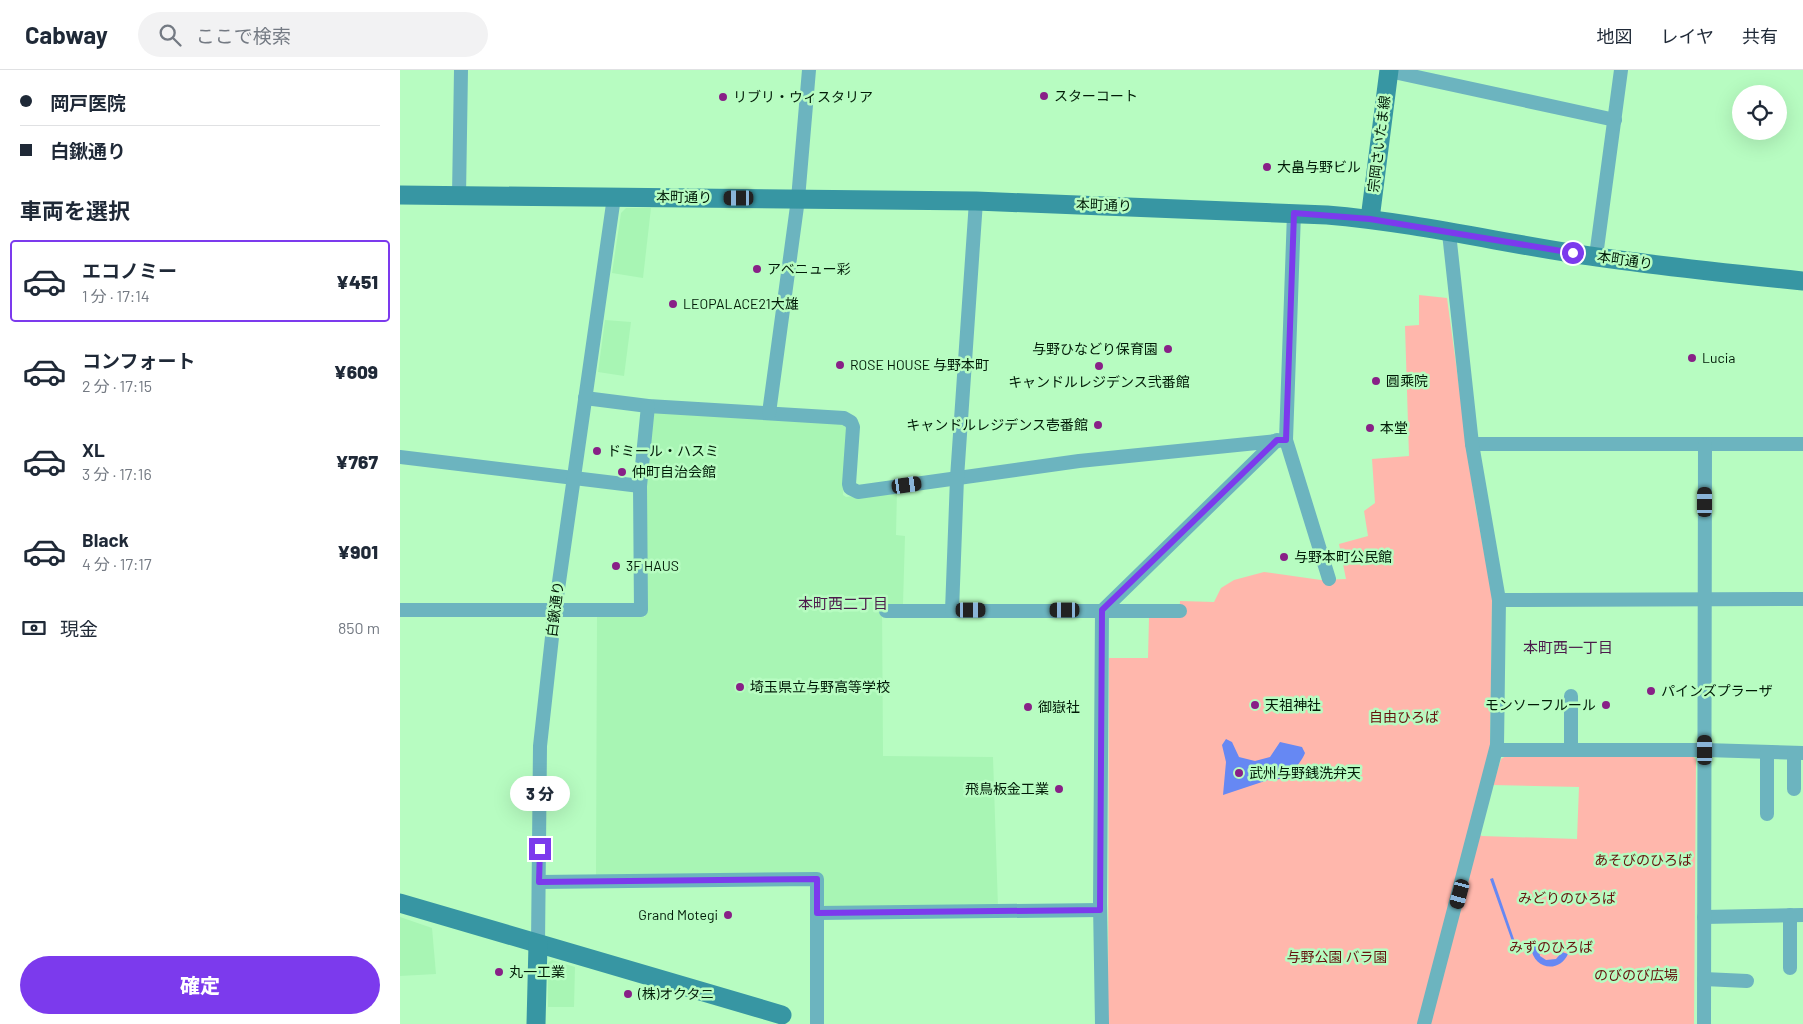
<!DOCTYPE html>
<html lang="ja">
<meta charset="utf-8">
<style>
body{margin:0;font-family:Barlow,"Noto Sans JP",sans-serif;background:#f2f2f3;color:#1f2937;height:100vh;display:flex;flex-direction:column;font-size:19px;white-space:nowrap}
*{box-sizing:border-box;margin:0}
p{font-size:16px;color:#747a83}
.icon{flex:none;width:28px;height:28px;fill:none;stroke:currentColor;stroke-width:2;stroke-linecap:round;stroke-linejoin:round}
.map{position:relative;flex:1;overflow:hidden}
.sheet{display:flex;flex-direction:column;background:#fff;width:400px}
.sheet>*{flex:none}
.top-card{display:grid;align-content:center;height:110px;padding:0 20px;background:#fff}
.buttons{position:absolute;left:1332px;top:15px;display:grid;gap:10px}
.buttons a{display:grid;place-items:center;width:55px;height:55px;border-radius:50%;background:#fff;box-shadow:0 5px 20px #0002;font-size:25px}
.end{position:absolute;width:22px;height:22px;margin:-11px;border:6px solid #7c3aed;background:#fff;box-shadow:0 0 0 2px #fff}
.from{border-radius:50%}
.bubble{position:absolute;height:35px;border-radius:18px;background:#fff;box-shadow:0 5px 20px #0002;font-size:16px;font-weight:800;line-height:35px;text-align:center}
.car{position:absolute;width:15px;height:30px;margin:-15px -8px;border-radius:6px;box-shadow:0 0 4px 1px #0007;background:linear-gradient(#222 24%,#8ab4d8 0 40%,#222 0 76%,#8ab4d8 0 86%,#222 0)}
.top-card b{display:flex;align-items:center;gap:18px;height:48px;font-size:19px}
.top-card b+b{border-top:1px solid #e0e1e3}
.top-card i{width:12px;height:12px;background:#1f2937}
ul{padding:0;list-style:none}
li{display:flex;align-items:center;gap:15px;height:82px;margin:0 10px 8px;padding:0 10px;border:2px solid transparent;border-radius:5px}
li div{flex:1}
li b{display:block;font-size:19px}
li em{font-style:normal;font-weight:800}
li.selected{border-color:#7c3aed}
li>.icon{width:45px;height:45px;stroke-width:1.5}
h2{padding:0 20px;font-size:22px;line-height:60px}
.pay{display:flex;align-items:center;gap:12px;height:55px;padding:0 20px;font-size:19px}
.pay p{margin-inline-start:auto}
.action{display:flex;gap:10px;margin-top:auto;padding:10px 20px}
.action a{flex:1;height:58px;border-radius:30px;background:#7c3aed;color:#fff;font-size:20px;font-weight:800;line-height:58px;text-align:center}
header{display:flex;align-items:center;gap:30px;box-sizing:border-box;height:70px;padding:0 25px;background:#fff;border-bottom:1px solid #e0e1e3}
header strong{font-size:24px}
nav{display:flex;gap:28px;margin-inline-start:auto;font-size:18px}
.search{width:350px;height:45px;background:#f2f2f3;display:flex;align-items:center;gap:12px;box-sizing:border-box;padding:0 18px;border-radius:28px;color:#747a83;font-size:19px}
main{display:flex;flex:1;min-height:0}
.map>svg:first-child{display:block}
.built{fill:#a8f5b4}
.green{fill:#ffb7ac}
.water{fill:#6688f3}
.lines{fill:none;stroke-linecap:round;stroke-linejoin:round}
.street{stroke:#6cb4bf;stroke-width:14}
.secondary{stroke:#3796a3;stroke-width:19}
.route{stroke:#7c3aed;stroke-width:6}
.poi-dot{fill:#882087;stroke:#b7fcc1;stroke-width:2}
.labels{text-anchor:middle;stroke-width:5;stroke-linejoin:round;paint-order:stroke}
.poi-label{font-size:14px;fill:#011b07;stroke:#b7fcc1;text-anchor:start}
.street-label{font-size:14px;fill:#011b07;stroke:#b7fcc1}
.park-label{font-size:14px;fill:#65130e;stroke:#b7fcc1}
.neighbourhood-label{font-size:15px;fill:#4c1b4b;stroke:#b7fcc1}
</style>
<header>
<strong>Cabway</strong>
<div class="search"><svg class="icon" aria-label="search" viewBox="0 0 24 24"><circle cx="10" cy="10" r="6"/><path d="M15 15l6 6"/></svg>ここで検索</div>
<nav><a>地図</a><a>レイヤ</a><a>共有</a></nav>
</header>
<main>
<section class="sheet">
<div class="top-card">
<b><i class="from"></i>岡戸医院</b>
<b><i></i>白鍬通り</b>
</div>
<h2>車両を選択</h2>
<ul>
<li class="selected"><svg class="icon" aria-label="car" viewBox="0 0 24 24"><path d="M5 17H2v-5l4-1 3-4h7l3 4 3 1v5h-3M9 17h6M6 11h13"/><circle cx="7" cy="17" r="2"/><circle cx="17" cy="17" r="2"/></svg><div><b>エコノミー</b><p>1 分 · 17:14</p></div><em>¥451</em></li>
<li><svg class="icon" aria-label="car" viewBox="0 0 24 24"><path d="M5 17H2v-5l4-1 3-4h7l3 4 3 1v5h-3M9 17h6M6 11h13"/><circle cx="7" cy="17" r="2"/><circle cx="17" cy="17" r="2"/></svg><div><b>コンフォート</b><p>2 分 · 17:15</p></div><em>¥609</em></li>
<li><svg class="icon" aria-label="car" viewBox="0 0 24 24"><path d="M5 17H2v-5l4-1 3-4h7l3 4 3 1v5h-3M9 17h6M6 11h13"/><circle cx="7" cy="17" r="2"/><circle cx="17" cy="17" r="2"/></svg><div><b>XL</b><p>3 分 · 17:16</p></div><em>¥767</em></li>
<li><svg class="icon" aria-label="car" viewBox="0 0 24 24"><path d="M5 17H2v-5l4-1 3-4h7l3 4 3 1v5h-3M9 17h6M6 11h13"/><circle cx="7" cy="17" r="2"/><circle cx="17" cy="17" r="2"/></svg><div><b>Black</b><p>4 分 · 17:17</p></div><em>¥901</em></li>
</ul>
<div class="pay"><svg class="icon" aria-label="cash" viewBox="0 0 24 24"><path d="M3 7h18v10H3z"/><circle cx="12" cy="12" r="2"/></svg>現金<p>850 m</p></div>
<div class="action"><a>確定</a></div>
</section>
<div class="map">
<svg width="1403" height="954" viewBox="0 0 1403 954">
<rect width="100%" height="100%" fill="#b7fcc1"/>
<g class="built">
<path d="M226,138H251L243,208L212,203L221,143Z"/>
<path d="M205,250L231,252L224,306L198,302Z"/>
<path d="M255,341L442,353L447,360L443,425L446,427L497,421L496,465L505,466L503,534L482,535L483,686L593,687L598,837L425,836L421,833V804L196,807L197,547H245V420L251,345Z"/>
<path d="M0,847L32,858L36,904L0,906Z"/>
<path d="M152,890L175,897L174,937H148V893Z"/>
</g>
<path class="green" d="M1019,225L1047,228L1075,434L1092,525L1090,681L1070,760L1082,766L1177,769L1179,717L1093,715L1101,689L1106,686H1293L1296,690L1294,954H708L709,588H748L749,548H779L780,531L814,532L821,518L834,510L864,502L921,510L946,509L939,474L968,466L964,441L975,433L972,389L1009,386L1005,256L1019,255Z"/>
<g class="water">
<path d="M826,669L832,672L839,687L855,691L870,687L880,672L902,677L905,683C901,694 884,713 871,709L823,725L826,692L822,675Z"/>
<path d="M1093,808L1115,872L1138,876L1140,886L1146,890L1156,889L1162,882L1168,884C1159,904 1133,899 1131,877L1113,874L1090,809Z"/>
</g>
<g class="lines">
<g class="street">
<path d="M989,1L1215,50"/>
<path d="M59,126L61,0"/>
<path d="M894,143L886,370L929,509"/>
<path d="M1196,186L1221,0"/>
<path d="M185,328L248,336L444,348L451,352L453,357L449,414L450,418L458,422L679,391L886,370"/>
<path d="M369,343L398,129L409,0"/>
<path d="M1072,374H1403"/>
<path d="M0,387L240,416"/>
<path d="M1099,530L1403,529"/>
<path d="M0,540H241L240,416L248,336"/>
<path d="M486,541H780"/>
<path d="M552,541L557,408L576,131"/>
<path d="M1171,626V680"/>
<path d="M1097,680H1305L1403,683"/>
<path d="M1367,682V744"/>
<path d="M1394,683V719"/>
<path d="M139,812L417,809V954"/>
<path d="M417,843L700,840"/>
<path d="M1390,845V898"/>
<path d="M1304,847L1403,845"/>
<path d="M138,874L140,676L155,540L214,127"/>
<path d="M1304,909L1347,911"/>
<path d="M702,954L700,834L702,541L877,370"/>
<path d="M1024,954L1097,675L1099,530L1072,374L1049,163"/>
<path d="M1304,954L1305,375"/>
</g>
<g class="secondary">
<path d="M0,125L576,131L927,145C1009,152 1089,170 1170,183C1247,195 1325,203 1403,211"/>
<path d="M970,149L989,0"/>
<path d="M0,833L382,945"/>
<path d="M136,954L138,874"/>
</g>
</g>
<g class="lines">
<path class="route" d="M140,779L139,812L417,809V843L700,840L702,540L877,370H886L894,143L970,149L1173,183"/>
</g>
<g class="poi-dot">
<circle cx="644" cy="26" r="5"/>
<circle cx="323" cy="27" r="5"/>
<circle cx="867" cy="97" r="5"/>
<circle cx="357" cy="199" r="5"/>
<circle cx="273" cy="234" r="5"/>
<circle cx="768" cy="279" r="5"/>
<circle cx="1292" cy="288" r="5"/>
<circle cx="440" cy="295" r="5"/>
<circle cx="699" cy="296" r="5"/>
<circle cx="976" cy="311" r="5"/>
<circle cx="698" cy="355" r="5"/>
<circle cx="970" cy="358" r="5"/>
<circle cx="197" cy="381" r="5"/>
<circle cx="222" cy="402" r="5"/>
<circle cx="884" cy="487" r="5"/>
<circle cx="216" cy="496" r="5"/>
<circle cx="340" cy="617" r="5"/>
<circle cx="1251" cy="621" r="5"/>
<circle cx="855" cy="635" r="5"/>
<circle cx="1206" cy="635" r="5"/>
<circle cx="628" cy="637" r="5"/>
<circle cx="839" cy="703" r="5"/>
<circle cx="659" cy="719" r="5"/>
<circle cx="328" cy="845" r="5"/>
<circle cx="99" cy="902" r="5"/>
<circle cx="228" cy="924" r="5"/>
</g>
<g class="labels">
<g class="poi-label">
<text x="654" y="31">スターコート</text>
<text x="333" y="32">リブリ・ウィスタリア</text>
<text x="877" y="102">大畠与野ビル</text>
<text x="367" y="204">アベニュー彩</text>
<text x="283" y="239">LEOPALACE21大雄</text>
<text x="758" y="284" text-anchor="end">与野ひなどり保育園</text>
<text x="1302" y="293">Lucia</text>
<text x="450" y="300">ROSE HOUSE 与野本町</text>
<text x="986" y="316">圓乘院</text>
<text x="699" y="317" text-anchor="middle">キャンドルレジデンス弐番館</text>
<text x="688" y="360" text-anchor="end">キャンドルレジデンス壱番館</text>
<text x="980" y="363">本堂</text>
<text x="207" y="386">ドミール・ハスミ</text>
<text x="232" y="407">仲町自治会館</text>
<text x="894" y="492">与野本町公民館</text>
<text x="226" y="501">3F HAUS</text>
<text x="350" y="622">埼玉県立与野高等学校</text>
<text x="1261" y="626">パインズプラーザ</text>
<text x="865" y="640">天祖神社</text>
<text x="1196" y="640" text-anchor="end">モンソーフルール</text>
<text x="638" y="642">御嶽社</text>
<text x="849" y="708">武州与野銭洗弁天</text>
<text x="649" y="724" text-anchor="end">飛鳥板金工業</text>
<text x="318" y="850" text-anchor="end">Grand Motegi</text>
<text x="109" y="907">丸一工業</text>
<text x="238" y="929">(株)オクタニ</text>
</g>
<g class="street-label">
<text transform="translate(979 74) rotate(-83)" y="5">宗岡さいたま線</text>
<text transform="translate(284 127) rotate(1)" y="5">本町通り</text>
<text transform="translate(704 135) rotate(2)" y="5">本町通り</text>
<text transform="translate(1225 190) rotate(8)" y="5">本町通り</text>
<text transform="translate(155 539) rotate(-83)" y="5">白鍬通り</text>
</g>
<g class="park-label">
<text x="1004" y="652">自由ひろば</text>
<text x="1243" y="795">あそびのひろば</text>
<text x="1167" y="833">みどりのひろば</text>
<text x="1151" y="882">みずのひろば</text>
<text x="937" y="892">与野公園 バラ園</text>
<text x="1236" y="910">のびのび広場</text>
</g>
<g class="neighbourhood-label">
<text x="443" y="539">本町西二丁目</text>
<text x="1168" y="583">本町西一丁目</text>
</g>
</g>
</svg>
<div class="buttons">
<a><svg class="icon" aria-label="locate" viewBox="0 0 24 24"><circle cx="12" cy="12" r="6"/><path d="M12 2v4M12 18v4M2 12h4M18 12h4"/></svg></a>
</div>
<i class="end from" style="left:1173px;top:183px"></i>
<i class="end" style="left:140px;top:779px"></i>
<div class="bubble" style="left:110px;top:706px;width:60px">3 分</div>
<i class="car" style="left:339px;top:128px;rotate:270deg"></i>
<i class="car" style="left:507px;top:415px;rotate:82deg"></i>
<i class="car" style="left:1305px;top:432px;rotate:0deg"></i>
<i class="car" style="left:571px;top:540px;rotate:90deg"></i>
<i class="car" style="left:665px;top:540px;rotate:270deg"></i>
<i class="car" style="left:1305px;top:680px;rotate:0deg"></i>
<i class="car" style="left:1060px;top:824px;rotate:195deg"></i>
</div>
</main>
